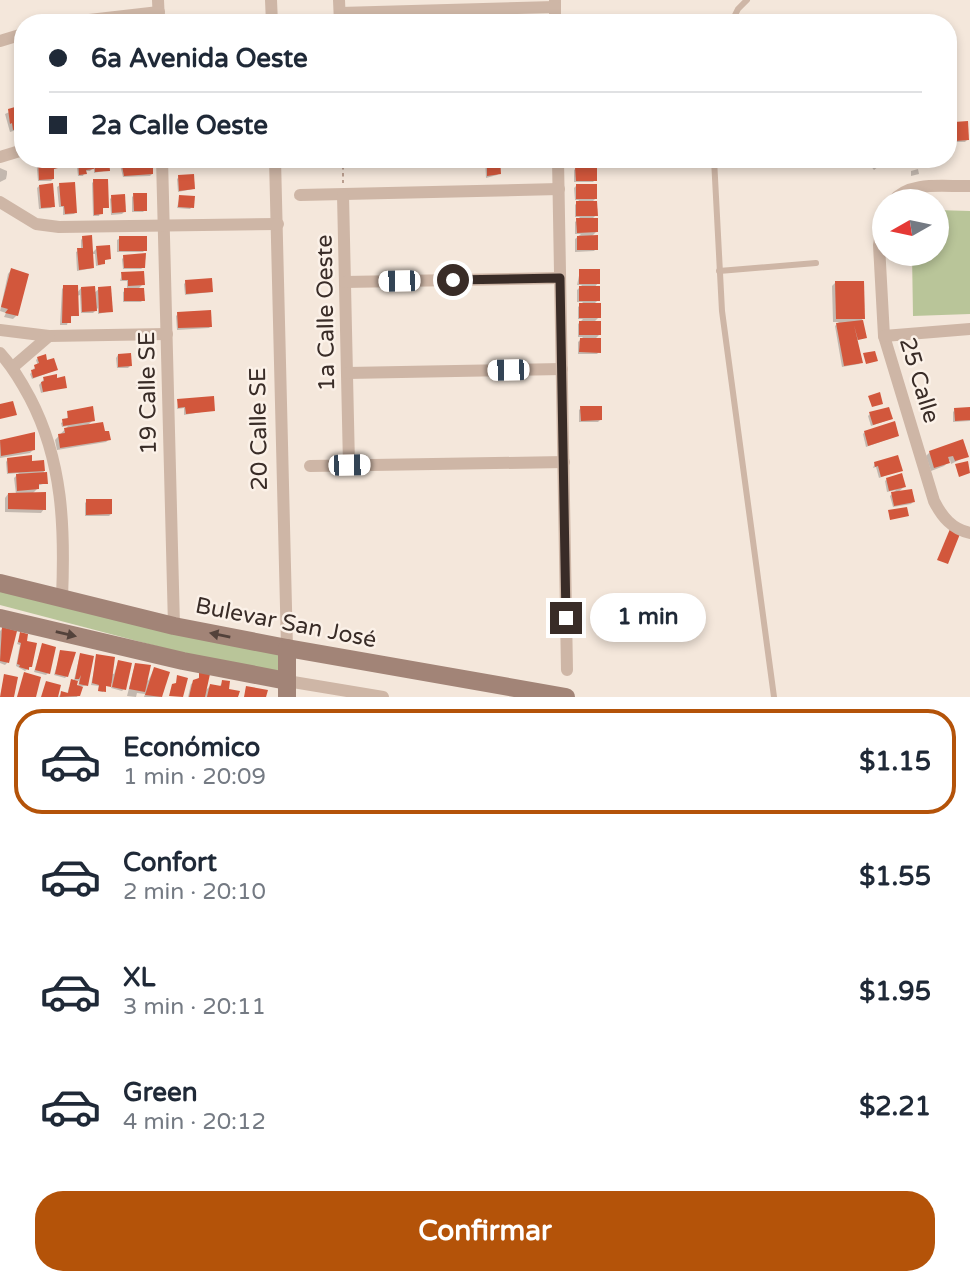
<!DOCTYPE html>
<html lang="es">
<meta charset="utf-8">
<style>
body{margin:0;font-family:"Varela Round",sans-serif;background:#f2f2f3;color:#1f2937;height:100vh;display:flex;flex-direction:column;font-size:26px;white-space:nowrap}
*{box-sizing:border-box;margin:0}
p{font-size:23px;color:#747a83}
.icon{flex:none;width:38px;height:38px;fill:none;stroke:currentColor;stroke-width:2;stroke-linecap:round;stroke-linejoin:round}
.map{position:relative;height:697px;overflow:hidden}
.side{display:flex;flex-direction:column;background:#fff;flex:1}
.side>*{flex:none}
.hud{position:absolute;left:14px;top:14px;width:943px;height:154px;border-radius:28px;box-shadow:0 4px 10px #0003;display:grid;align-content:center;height:154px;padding:0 35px;background:#fff}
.needle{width:46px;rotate:261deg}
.tools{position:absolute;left:872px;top:189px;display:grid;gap:14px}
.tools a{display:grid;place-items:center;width:77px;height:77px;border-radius:50%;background:#fff;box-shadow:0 4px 10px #0003;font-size:35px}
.end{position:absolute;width:32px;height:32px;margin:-16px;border:9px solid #392c27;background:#fff;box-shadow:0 0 0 4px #fff}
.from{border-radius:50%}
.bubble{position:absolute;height:49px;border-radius:24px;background:#fff;box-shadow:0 4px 10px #0003;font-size:23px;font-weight:700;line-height:49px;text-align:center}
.car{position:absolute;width:21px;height:42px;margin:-21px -10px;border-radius:9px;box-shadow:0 0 5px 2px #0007;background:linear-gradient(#fff 24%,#345 0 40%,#fff 0 76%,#345 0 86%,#fff 0)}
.hud b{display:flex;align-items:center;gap:24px;height:66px;font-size:26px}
.hud b+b{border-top:2px solid #e0e1e3}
.hud i{width:18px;height:18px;background:#1f2937}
ul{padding:12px 0 0;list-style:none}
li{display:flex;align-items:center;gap:21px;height:105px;margin:0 14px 10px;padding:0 21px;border:4px solid transparent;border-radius:28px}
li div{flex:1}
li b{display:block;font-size:26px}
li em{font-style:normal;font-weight:700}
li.current{border-color:#b45309}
li>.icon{width:63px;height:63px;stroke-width:1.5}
.primary-button{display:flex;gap:14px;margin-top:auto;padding:14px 35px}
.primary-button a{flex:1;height:80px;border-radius:28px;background:#b45309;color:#fff;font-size:28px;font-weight:700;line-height:80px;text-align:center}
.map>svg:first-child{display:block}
.green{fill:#b9c599}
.shadow{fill:#0003}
.building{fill:#d2573c}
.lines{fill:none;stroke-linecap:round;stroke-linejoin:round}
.path{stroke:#ba9f90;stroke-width:2;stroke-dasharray:3.5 3.5;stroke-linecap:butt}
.lane{stroke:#ceb6a6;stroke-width:6}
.street{stroke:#ceb6a6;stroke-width:12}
.secondary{stroke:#a28477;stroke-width:18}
.oneway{fill:#53423b}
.route{stroke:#392c27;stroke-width:9}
.labels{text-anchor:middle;stroke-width:5;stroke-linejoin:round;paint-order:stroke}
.street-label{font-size:23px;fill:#392c27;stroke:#fbf1e8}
</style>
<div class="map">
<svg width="970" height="697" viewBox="0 0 970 697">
<rect width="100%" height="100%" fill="#f4e7db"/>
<g class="green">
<path d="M936,210L970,211V314L913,316L912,254H936Z"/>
<path d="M0,578L286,649V680L0,605Z"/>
</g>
<g class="shadow">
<path d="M23,99V128L10,132L5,114L18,108L17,103Z"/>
<path d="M955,123L967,140L965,142H953V136L948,140V126Z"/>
<path d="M36,159H56V168L52,170L53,179L51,181H38Z"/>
<path d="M76,159H108V170L94,173V167L90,171H85L83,176H78Z"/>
<path d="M135,159H145L146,167L152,174L150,176L123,177L120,165L135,162Z"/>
<path d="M485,159H498L499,173L497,175L486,178Z"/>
<path d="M865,159H882L884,162L874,170Z"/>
<path d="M0,168L7,171V174L6,179L0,182Z"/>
<path d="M576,168L595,180L593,182H574V170Z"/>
<path d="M918,169L919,174L911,176V171Z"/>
<path d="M179,177L193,189L178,192L177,179Z"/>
<path d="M94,181L107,207L101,209L99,216H93L92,183Z"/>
<path d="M60,185L76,212L74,214L63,215V207H59L57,187Z"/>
<path d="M39,186L53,206L51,208L39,209L37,188Z"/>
<path d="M576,186L596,198L591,203L596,215L591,220L596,232L591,237L596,249L594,251L575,252V239L581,234H575V222L580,217H575V205L579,200H575L574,188Z"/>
<path d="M134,195L145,210L143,212H132V197Z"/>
<path d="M180,196L192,207L190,209L177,208Z"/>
<path d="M112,197L124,212L122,214L111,215L110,199Z"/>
<path d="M83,237L92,253L97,248L109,258L103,261L101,265L96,266L95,254H92L93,268L77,271L76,252L81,249V240Z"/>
<path d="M120,238L145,250L143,252H117V240Z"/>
<path d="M124,257L144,267L141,269H123L122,259Z"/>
<path d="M11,270L17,315L13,319L4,317L6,313L0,311L8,274Z"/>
<path d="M580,271L598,283L594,288L598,300L593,305L599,317L594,322L599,335L594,340L599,352L597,354H578V342L583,337H578V324L583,319H578V307L583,302H577V290L582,285H577Z"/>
<path d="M122,274L143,284L137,290L143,300L141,302H123V292L127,290V281H120Z"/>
<path d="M186,282L211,292L185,295L184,284Z"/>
<path d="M836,282L863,318L862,320L865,337L857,340L861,362L859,364L842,367L835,326L839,322H833L832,286Z"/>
<path d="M64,287L77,293L81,288L94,293L99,289L111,311L98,314V308L93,313H81L80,295L77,296V315L69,317L67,325H60L62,289Z"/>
<path d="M178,314L211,326L209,328L177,330L176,316Z"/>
<path d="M118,355L130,366L128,368H117L116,358Z"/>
<path d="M38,358L56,370L32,379L30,374L33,371V369L38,366L36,360Z"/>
<path d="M44,379L65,387L41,393L39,385Z"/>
<path d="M148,381L147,386H136V381Z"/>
<path d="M178,401L213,410L184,415V408L177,409Z"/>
<path d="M581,408L600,420L598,422H579V410Z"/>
<path d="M970,409V421L953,422V412L955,410Z"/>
<path d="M68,412L93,420L87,426L103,433L109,439L106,442L57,450L55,440L68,426L62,427L61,423L67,420Z"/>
<path d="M870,414L891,419L871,426L868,416Z"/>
<path d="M865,432L897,436L866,447L863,434Z"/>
<path d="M33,435L34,449L30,453L0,458V442Z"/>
<path d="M930,452L967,456L951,464L950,460L944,466L931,471L926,456Z"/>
<path d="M8,459L31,463L42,462L46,483L37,486V489L32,494L44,509L41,513L5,512V498L8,494H16L14,478L19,473L7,474L6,462Z"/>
<path d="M875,463L901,470L879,478L876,467L873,468Z"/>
<path d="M888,478L904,487L897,493L913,502L911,504L893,507L890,496L896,490L887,492L885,481Z"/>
<path d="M87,501L111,514L109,516H85V503Z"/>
<path d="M2,629L7,663L5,665L0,663V631Z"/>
<path d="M21,634L30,667L25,671L16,666L20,645L17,644Z"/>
<path d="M42,645L48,673L46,675L34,672Z"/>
<path d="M61,652L67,676L65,678L54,675Z"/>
<path d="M80,655L87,685L81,687L77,697H58L62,693L67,695L69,687H78L79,681L74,680Z"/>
<path d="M97,656L111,673L114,674L118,662L124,689L122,691L111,688L112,683L104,687L103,692L98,691L99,686L91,685Z"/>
<path d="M135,665L148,681L154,669L168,673L160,697H144L145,694L137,693L136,697L127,696Z"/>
<path d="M200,674L204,692L210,686L219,687L223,682L227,690L238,692L237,697H188L191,684L198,680Z"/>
</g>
<g class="building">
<path d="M20,98H23V128L13,130L12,123L10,124L8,109L22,105Z"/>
<path d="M968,121L969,140L955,141L954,122Z"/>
<path d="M38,159H58V168L54,169V179L39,180Z"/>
<path d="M78,159H92L94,169L86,170L87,174L79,175Z"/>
<path d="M94,159H109L110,171L95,172Z"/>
<path d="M487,159H500L501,174L487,176Z"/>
<path d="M147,160V165H153V174L124,176L121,161Z"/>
<path d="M597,166V181H576L575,167Z"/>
<path d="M194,174L195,189L179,191L178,175Z"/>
<path d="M93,179H108L109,208H103V214L94,215Z"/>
<path d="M75,182L77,213L65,214L64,206H61L59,183Z"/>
<path d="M53,183L55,207L41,208L39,185Z"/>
<rect x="576" y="184" width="21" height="15"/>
<path d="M133,193H147V211H134Z"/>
<path d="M125,194L126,212L112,213L111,195Z"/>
<path d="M179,195L195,196L194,208L178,207Z"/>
<path d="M576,201H597L598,216H576Z"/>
<path d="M576,218H598V232L577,233Z"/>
<path d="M92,235L94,268L79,270L77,248H83L82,236Z"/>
<path d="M598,235V250H577V236Z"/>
<rect x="119" y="236" width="28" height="15"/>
<path d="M110,245L111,259L105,260V264L98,265L96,246Z"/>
<path d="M146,253L145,268H124L123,255Z"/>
<path d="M11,268L29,274L18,316L5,313L8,309L1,307Z"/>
<rect x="579" y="269" width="21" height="15"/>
<path d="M144,271L145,285L128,286V280H122L121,272Z"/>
<path d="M212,278L213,292L186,294L185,280Z"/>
<path d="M835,281H864L865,319H836Z"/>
<path d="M63,285H78L79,316H71V323H62Z"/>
<path d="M95,286L97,311L82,312L81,287Z"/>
<path d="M111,286L113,312L99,313L98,287Z"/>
<rect x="579" y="286" width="21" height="15"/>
<path d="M124,288H144L145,301H124Z"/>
<rect x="579" y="303" width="22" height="15"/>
<path d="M211,310L212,327L178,328L177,312Z"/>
<path d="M863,320L867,338L858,340L854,325L863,363L844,366L836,323Z"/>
<rect x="579" y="321" width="22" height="14"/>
<path d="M580,338H601V353L579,352Z"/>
<path d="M875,351L878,361L866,364L863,353Z"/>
<path d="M131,353L132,366L118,367V354Z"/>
<path d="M46,354L47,360L54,358L58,370L33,378L31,370L35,369L34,365L39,363L37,357Z"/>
<path d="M57,374V378L65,376L67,388L43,392L41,382L44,381L43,377Z"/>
<path d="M880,392L883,404L872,407L868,396Z"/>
<path d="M214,396L215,411L186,414L185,407L178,408L177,399Z"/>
<path d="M13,401L17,415L0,419V404Z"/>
<path d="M93,406L95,421L63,426L62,419L68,418L67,411Z"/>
<path d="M580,406H602V420L581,421Z"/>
<path d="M889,407L893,419L873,425L869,412Z"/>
<path d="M970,407V420L955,421L954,408Z"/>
<path d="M895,421L899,436L868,446L864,431Z"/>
<path d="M103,422L105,431H109L111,440L60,448L58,434L65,433L64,428Z"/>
<path d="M35,432V450L1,456L0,440Z"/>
<path d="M963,439L969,457L955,461L953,456L948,457L950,463L934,468L929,451Z"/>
<path d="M32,455V461L44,460L45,471L8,473L7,458Z"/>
<path d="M898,455L903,471L881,477L878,466L875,467L874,462Z"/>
<path d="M968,461L970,473L959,477L955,464Z"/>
<path d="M47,472L48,484H39V489L17,491L16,474Z"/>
<path d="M902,473L906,487L889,491L886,478Z"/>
<path d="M912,489L915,502L894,506L891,492Z"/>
<path d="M46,492V510L8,509V493Z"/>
<path d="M86,499H112V514L86,515Z"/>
<path d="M907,507L909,516L890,520L888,510Z"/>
<path d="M950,529L960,534L948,564L937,560Z"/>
<path d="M2,627L17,631L9,663L0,661Z"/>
<path d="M20,632L28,634L27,641L37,643L32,667H29V670L19,667L20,665L17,664L21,643L18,642Z"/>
<path d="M42,643L56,647L50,674L35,670Z"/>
<path d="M60,650L76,652L68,677L55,674Z"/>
<path d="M80,653L94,656L88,686L79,684L81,675L79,679H75Z"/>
<path d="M96,654L115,657L111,687L106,686V692L98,691L99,685L92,683Z"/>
<path d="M118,660L132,663L126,690L112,687Z"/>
<path d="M135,663L151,665L145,692L129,689Z"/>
<path d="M154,667L170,672L162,697L145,695Z"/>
<path d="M24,672L41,677L36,697H17Z"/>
<path d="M199,672L210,674L205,697H189L193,680L199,678Z"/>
<path d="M4,674L18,677L14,697H0Z"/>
<path d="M177,675L188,678L183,697L169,696L172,684L176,683Z"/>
<path d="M71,679L78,681L77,685L83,687L80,696L60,697L61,691L68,693Z"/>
<path d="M222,680L230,681L229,689L240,691L238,697H207L210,684L221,686Z"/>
<path d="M46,681L61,685L58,697H41Z"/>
<path d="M246,686L268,690L266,697H244Z"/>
</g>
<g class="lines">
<path class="path" d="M343,159V183"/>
<g class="lane">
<path d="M731,23L738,9L747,0"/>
<path d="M714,159L722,311L774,697"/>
<path d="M719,271L816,263"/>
</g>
<g class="street">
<path d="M158,0L159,23"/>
<path d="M271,0L272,23"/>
<path d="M339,0L340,23"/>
<path d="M555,0V23"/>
<path d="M340,13L555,7"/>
<path d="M63,23L159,12"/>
<path d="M0,41L23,34"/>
<path d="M0,157L23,150"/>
<path d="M162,159L174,626"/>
<path d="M275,159L287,648"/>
<path d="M558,159L567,670"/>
<path d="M300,195L559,189"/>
<path d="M343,195L349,465"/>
<path d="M893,201C910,180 946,187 970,186"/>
<path d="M0,202L36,224L59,227L278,224"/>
<path d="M884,218L879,245L884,336L934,501C942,517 952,529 970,533"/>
<path d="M345,282L560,278"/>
<path d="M0,330L49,336L167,334"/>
<path d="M884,336L970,329"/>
<path d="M0,353C13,367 21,381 30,398C63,461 65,528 62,598"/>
<path d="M13,367L49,336"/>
<path d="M347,373L562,369"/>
<path d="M310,466L564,462"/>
<path d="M287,681L383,697"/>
</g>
<g class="secondary">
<path d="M0,583L174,626L287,648L566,697"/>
<path d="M0,618L183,661L287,681"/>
<path d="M287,648V697"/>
</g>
</g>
<defs><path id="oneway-solid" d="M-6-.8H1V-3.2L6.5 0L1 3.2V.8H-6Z" transform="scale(1.75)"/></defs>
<g class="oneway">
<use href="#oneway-solid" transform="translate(66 634) rotate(13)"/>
<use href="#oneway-solid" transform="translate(220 635) rotate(-169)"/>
</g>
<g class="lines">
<path class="route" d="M453,280L560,278L566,618"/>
</g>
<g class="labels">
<g class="street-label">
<text transform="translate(325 313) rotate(-91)" y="8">1a Calle Oeste</text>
<text transform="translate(920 380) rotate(73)" y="8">25 Calle</text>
<text transform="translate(147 393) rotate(-91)" y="8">19 Calle SE</text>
<text transform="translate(258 429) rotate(-91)" y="8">20 Calle SE</text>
<text transform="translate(286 622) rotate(11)" y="8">Bulevar San José</text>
</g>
</g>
</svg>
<div class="tools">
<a><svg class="needle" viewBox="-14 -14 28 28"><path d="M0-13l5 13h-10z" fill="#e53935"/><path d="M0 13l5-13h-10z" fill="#747a83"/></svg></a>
</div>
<i class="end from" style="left:453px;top:280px"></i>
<i class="end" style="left:566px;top:618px"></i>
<div class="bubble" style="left:590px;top:593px;width:116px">1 min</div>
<i class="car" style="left:399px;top:281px;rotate:269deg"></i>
<i class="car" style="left:508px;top:370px;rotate:269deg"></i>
<i class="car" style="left:349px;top:465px;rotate:89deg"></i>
<div class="hud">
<b><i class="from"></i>6a Avenida Oeste</b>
<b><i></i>2a Calle Oeste</b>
</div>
</div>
<section class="side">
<ul>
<li class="current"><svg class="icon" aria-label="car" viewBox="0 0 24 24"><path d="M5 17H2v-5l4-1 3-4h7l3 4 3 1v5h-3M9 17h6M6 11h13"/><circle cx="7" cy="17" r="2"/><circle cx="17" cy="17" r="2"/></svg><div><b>Económico</b><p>1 min · 20:09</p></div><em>$1.15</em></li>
<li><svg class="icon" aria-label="car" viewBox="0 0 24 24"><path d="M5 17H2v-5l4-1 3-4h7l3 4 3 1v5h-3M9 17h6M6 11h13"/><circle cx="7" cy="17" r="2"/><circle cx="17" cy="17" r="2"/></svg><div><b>Confort</b><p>2 min · 20:10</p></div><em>$1.55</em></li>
<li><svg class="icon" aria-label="car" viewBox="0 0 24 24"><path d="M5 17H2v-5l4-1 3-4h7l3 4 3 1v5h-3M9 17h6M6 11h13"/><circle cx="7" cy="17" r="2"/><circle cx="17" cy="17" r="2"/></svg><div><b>XL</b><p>3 min · 20:11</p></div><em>$1.95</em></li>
<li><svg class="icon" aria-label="car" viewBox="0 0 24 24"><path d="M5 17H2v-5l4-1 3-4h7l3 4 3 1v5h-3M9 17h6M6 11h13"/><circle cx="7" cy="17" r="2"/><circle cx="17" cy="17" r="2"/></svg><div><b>Green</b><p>4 min · 20:12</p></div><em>$2.21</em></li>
</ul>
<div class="primary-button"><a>Confirmar</a></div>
</section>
